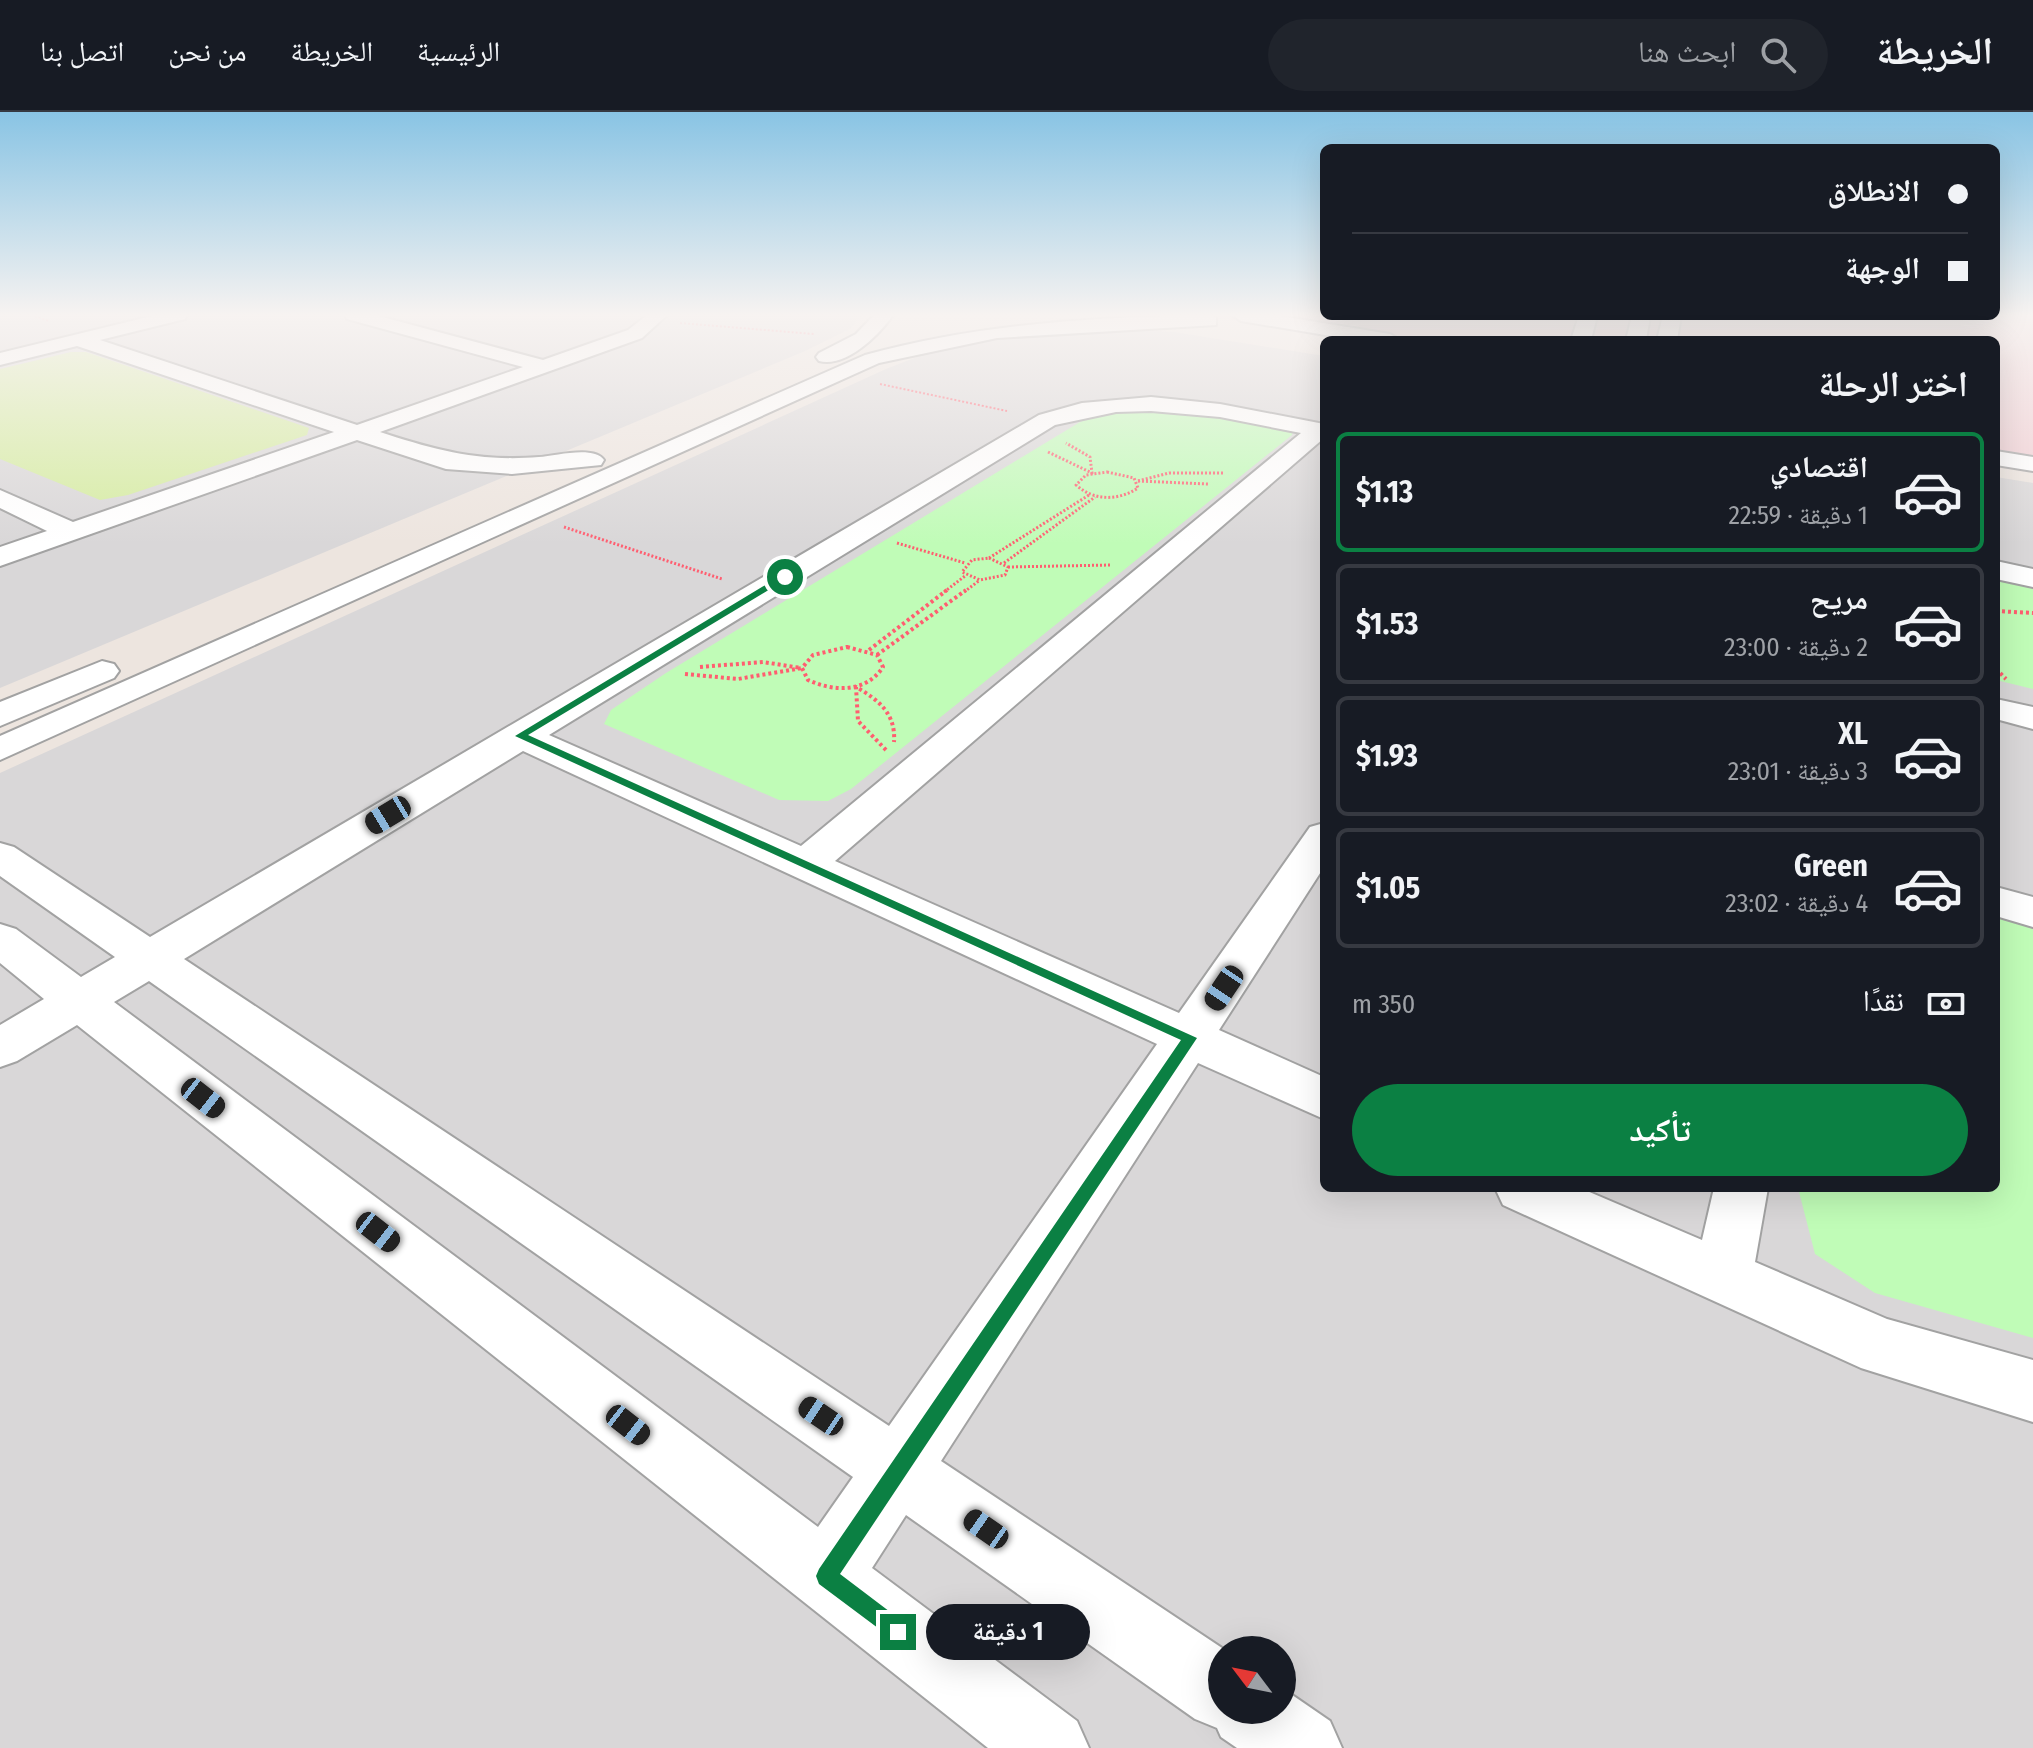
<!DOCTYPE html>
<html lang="ar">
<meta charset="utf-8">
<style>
body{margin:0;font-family:"Fira Sans Condensed","Noto Naskh Arabic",sans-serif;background:#20242c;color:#f1f3f6;direction:rtl;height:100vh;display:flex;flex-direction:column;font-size:30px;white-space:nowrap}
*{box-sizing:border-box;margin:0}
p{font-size:26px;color:#9ea1a6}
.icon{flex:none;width:44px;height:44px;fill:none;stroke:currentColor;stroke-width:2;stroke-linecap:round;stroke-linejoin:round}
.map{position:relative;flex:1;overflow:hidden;direction:ltr}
.sheet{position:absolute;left:1320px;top:224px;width:680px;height:856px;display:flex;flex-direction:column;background:#171b24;border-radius:12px;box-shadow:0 8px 32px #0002;direction:rtl}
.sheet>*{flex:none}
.hud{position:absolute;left:1320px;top:32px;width:680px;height:176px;border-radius:12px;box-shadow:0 8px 32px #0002;direction:rtl;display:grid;align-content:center;height:176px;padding:0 32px;background:#171b24}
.needle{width:52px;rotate:302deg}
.fabs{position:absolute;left:1208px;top:1524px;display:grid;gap:16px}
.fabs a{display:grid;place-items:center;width:88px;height:88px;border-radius:50%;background:#171b24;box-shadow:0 8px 32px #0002;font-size:40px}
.end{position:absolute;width:36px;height:36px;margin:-18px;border:10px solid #0b8043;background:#fff;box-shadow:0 0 0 4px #fff}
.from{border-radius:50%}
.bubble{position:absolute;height:56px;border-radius:28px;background:#171b24;box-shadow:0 8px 32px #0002;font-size:26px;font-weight:700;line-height:56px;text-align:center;direction:rtl}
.car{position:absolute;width:24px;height:48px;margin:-24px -12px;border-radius:10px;box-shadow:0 0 6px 2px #0007;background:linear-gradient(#222 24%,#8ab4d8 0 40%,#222 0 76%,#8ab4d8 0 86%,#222 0)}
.hud b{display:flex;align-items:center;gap:28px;height:76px;font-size:30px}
.hud b+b{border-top:2px solid #363941}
.hud i{width:20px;height:20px;background:#f1f3f6}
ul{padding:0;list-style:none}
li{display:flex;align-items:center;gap:24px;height:120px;margin:0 16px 12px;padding:0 16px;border:4px solid #363941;border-radius:12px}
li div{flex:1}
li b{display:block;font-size:30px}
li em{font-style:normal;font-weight:700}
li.active{border-color:#0b8043}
li>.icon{width:72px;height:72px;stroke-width:1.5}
h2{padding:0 32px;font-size:36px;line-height:96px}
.pay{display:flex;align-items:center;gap:20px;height:88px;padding:0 32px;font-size:30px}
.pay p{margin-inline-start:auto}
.primary-button{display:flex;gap:16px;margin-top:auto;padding:16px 32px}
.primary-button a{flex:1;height:92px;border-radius:48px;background:#0b8043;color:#fff;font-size:32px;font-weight:700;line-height:92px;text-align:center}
header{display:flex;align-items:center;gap:48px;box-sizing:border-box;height:112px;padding:0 40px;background:#171b24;border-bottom:2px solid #363941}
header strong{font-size:38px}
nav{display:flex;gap:44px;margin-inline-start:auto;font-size:28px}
.search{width:560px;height:72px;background:#20242c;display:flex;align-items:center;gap:20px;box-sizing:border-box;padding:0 28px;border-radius:44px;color:#9ea1a6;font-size:30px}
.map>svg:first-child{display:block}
.residential{fill:#d9d7d8;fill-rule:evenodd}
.commercial{fill:#f0ccd2}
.grass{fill:#d5eca1}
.park{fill:#c0fcb7}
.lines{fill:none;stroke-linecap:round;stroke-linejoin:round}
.minor-casing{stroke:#a2a2a2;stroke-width:4}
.path-far2{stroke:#ff5e70;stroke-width:2;stroke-dasharray:2 2;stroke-linecap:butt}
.path-far1{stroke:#ff5e70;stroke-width:3;stroke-dasharray:2 2;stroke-linecap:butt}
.path{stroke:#ff5e70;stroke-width:4;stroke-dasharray:3 3;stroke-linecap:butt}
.minor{fill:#fff;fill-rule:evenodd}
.route{fill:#0b8043}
</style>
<header>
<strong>الخريطة</strong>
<div class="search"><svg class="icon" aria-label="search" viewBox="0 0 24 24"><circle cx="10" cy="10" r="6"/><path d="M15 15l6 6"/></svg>ابحث هنا</div>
<nav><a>الرئيسية</a><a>الخريطة</a><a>من نحن</a><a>اتصل بنا</a></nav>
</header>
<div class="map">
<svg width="2033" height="1636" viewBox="0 0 2033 1636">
<rect width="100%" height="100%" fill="#ede5df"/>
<g class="residential">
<path d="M0,203H862L850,217L805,239L0,576Z"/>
<path d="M1110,217L1174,220L1324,244V1076H1996V365L2033,371V1636H0V661L886,257L932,239L986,226ZM1222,1538H1282V1598H1222Z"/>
</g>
<path class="commercial" d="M1204,203H2033V348L1996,341V228H1350Z"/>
<path class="grass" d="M71,240H86L309,316L307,323L128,383L100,388L0,347V257Z"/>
<g class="park">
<path d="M1178,294L1293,319L1292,323L851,677L828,689L779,688L604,612L611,598L666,561L1080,310L1116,298Z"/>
<path d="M1996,463L2033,471V577L1996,568Z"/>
<path d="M1996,804L2033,816V1226L1875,1181L1815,1142L1798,1076H1996Z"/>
</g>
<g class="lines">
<defs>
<g id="minor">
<path d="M156,203H187L185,207L100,228L357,313L523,255L347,207L345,203H375L543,248L628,218L647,203H667L642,226L380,320C435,338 479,350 539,345C555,344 594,333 604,348L601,353L512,362L446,357L357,328L0,454V435L47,419L0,396V378L73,410L334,320L77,234L0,253V241Z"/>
<path d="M874,203H893C879,223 846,256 819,249L816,245L819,241L856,222Z"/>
<path d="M1209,203L1216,205V213L997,226L879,251L0,648V624L865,243C978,212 1092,205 1209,203Z"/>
<path d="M1232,203H1274L1390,222L1400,228H1355L1241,209Z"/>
<path d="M1579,204H1597L1591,228H1571Z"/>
<path d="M1632,204H1650L1646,228H1626Z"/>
<path d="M1663,204H1681L1677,228H1657Z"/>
<path d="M1151,285L1220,292L1324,312V326L835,749L1179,901L1310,715L1324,711V755L1219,918L1324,965V1007L1198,951L941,1349L1225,1538H1222V1598H1282V1576L1330,1609L1342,1636H1237L1221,1625L1217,1616L1195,1607L906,1403L872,1456L1077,1609L1089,1636H988L77,913L17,949L0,955V913L44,887L0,851V812L16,817L81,865L115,845L0,764V731L14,735L150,825L1039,303L1082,291ZM1151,299L1220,305L1301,321L801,734L549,623L1055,313L1116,300ZM523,639L1157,932L889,1314L184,847ZM149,869L853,1365L818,1415L114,890Z"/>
<path d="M1996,339L2033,345V359L1996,353Z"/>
<path d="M1996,449L2033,457V475L1996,467Z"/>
<path d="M102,549L114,552L119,559L114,566L0,614V590Z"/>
<path d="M1996,587L2033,595V617L1996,607Z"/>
<path d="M1996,775L2033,785V815L1996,804Z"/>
<path d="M1495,1076H1580L1702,1128L1714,1076H1768L1755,1150L1887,1207L2033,1248V1310L1861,1256L1503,1093Z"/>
</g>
</defs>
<use href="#minor" class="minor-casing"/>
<g class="path-far2">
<path d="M31,203L49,209"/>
<path d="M680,211L814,222"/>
<path d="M880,272L1007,299"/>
</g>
<g class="path-far1">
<path d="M1048,340L1092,361L1090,345L1066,331"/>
<path d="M1107,360L1134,366L1138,376C1118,389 1094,389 1076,373L1086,363Z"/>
<path d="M1138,369L1208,372"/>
<path d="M1138,369L1169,361H1223"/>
<path d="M564,415L722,467"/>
<path d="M897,431L965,451"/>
<path d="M989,446L1089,383"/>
<path d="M989,446L1008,455L1005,463L980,468L962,460L972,448Z"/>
<path d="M1004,451L1095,385"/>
<path d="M1008,455L1111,453"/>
<path d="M944,480L965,464"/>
<path d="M964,480L980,468"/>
</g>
<g class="path">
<path d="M1996,499L2033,501"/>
<path d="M847,535L877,543L883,555C866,581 834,580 808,568L802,556L813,543Z"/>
<path d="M869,538L947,478"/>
<path d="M877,543L966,478"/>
<path d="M700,555L763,550L801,556"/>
<path d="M1996,557L2006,567"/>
<path d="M685,562L738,567L802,556"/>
<path d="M886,638L858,609L856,575C879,588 896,602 894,630"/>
</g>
<use href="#minor" class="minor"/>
</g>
<linearGradient id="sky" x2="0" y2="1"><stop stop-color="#89c4e4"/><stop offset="0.47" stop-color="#f7f3f1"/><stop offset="1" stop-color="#f7f3f1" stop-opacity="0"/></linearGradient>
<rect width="2033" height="432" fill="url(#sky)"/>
<path class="route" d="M782,463L790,465L528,623L1197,926L840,1462L906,1512L909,1520L906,1527L898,1531L819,1472L816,1464L819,1457L1181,928L515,624Z"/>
</svg>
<div class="fabs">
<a><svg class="needle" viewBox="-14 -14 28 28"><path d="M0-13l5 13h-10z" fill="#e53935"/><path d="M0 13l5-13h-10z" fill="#9ea1a6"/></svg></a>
</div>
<i class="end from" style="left:785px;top:465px"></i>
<i class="end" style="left:898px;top:1520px"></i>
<div class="bubble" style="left:926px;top:1492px;width:164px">1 دقيقة</div>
<i class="car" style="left:388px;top:703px;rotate:239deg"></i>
<i class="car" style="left:1224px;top:876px;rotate:214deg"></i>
<i class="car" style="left:203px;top:986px;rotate:128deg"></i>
<i class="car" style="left:378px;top:1120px;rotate:128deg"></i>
<i class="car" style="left:821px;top:1304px;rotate:304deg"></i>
<i class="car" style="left:628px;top:1313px;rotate:128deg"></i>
<i class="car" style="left:986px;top:1417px;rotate:305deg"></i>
<div class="hud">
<b><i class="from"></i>الانطلاق</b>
<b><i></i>الوجهة</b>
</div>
<section class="sheet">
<h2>اختر الرحلة</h2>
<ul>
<li class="active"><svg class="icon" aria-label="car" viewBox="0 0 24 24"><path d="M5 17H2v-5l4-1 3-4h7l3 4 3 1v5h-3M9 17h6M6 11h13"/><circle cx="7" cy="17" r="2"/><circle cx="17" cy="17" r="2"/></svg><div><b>اقتصادي</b><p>1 دقيقة · 22:59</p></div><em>$1.13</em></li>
<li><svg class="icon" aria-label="car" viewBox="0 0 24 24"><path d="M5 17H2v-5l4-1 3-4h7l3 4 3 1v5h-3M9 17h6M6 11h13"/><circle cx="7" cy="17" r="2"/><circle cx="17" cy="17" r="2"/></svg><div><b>مريح</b><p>2 دقيقة · 23:00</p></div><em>$1.53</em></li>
<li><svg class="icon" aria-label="car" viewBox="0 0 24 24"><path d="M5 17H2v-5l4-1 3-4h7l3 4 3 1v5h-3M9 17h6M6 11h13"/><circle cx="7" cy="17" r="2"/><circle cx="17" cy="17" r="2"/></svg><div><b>XL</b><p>3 دقيقة · 23:01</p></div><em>$1.93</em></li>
<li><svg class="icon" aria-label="car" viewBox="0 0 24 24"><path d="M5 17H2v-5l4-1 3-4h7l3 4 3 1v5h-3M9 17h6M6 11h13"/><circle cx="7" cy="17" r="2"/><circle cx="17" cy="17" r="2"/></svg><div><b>Green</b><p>4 دقيقة · 23:02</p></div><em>$1.05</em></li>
</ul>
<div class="pay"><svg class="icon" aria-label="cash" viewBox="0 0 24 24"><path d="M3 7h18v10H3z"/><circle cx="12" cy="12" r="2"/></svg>نقدًا<p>350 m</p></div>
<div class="primary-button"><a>تأكيد</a></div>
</section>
</div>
